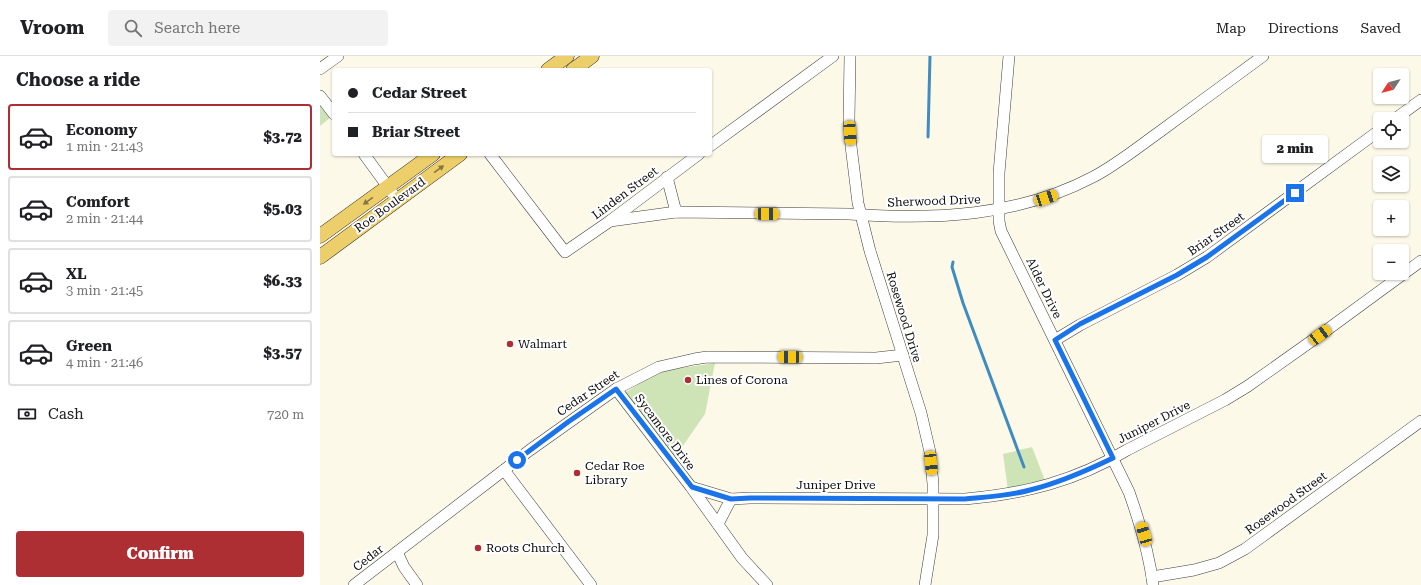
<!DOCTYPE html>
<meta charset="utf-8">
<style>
body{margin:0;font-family:"Roboto Serif",serif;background:#f2f2f2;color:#202124;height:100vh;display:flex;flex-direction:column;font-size:15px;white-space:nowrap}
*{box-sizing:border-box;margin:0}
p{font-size:13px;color:#757577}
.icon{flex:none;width:22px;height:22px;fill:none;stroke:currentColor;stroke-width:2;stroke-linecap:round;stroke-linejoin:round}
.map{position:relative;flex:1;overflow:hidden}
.drawer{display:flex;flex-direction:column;background:#fff;width:320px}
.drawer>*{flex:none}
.hud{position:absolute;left:12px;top:12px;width:380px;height:88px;border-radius:4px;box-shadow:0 1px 3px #0004;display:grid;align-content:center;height:88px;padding:0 16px;background:#fff}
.needle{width:26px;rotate:234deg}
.tools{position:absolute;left:1053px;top:12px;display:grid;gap:8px}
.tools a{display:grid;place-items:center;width:36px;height:36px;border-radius:4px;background:#fff;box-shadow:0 1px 3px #0004;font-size:20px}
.end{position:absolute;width:18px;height:18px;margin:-9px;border:5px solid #1a73e8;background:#fff;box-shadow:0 0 0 2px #fff}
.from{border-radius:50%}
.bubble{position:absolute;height:28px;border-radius:4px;background:#fff;box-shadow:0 1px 3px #0004;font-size:13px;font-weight:800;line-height:28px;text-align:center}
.car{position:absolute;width:12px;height:24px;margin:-12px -6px;border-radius:5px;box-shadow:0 0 3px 1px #0007;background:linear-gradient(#f5c518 24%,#345 0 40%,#f5c518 0 76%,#345 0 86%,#f5c518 0)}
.hud b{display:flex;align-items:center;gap:14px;height:38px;font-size:15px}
.hud b+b{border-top:1px solid #e0e0e0}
.hud i{width:10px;height:10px;background:#202124}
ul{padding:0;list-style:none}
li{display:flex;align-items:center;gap:12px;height:66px;margin:0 8px 6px;padding:0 8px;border:2px solid #e0e0e0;border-radius:4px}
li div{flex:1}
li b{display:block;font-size:15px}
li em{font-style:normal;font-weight:800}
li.selected{border-color:#ad2f34}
li>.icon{width:36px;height:36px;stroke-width:1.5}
h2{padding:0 16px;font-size:18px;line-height:48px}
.pay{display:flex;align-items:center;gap:10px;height:44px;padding:0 16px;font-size:15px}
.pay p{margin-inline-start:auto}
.cta{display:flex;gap:8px;margin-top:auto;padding:8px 16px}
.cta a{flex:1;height:46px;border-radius:4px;background:#ad2f34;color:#fff;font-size:16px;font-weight:800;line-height:46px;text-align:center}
header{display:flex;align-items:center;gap:24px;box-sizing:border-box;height:56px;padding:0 20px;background:#fff;border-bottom:1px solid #e0e0e0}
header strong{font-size:19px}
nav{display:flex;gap:22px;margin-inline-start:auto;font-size:14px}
.search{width:280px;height:36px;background:#f2f2f2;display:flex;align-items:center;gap:10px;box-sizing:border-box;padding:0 14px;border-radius:4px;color:#757577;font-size:15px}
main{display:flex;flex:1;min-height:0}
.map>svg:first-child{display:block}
.park{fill:#cee4b7}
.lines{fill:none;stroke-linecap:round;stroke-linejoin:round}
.stream{stroke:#408cc0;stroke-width:3}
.minor-casing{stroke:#3d3d3d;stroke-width:12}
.major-casing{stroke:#1b1b1b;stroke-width:15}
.minor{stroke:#fff;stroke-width:11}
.major{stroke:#ecce6a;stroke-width:14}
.oneway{fill:#86763f}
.route{stroke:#1a73e8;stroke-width:5}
.poi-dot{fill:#ad2f34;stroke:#fff;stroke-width:1.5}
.labels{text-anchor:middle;stroke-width:4;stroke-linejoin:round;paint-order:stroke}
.street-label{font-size:12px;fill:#0a0a0a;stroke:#fff}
.poi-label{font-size:12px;fill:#0a0a0a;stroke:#fff;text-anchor:start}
</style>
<header>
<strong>Vroom</strong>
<div class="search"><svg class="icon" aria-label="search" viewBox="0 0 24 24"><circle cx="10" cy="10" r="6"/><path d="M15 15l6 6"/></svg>Search here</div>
<nav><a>Map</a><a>Directions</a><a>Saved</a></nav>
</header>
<main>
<section class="drawer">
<h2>Choose a ride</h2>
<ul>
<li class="selected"><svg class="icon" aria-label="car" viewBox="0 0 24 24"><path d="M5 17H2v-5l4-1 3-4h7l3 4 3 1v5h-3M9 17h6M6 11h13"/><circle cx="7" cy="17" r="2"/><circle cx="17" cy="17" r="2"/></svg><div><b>Economy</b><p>1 min · 21:43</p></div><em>$3.72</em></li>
<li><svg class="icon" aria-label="car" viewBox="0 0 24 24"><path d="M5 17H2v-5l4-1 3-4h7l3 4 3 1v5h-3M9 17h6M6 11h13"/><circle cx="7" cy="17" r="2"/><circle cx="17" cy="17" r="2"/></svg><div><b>Comfort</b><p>2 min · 21:44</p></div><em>$5.03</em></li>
<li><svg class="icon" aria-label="car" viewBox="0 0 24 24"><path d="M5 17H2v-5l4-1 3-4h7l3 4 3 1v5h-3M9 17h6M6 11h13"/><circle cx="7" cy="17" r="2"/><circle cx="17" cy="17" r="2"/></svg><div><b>XL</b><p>3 min · 21:45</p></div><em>$6.33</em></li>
<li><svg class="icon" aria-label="car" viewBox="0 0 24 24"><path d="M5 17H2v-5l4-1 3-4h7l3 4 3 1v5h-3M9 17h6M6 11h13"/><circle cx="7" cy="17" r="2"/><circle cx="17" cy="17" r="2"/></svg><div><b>Green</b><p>4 min · 21:46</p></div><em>$3.57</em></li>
</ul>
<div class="pay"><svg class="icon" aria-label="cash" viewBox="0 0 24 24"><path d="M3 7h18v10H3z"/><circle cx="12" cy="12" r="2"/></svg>Cash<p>720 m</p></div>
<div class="cta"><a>Confirm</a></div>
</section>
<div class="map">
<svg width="1101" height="529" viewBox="0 0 1101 529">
<rect width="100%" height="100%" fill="#fdf9e9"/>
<g class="park">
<path d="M0,49L10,62L0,70Z"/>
<path d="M395,307L385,358L353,404L303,338L340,315Z"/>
<path d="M712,391L726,427L688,434L683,398Z"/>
</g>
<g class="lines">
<g class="stream">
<path d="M608,81L610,0"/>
<path d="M633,206L632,211L643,247L704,411"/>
</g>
<defs>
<g id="minor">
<path d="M530,0L529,64L531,90L538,147L550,195L601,357L610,396L613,428V479L605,529"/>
<path d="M689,0L679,117V165L681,175L809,436C820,467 829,497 833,529"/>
<path d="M0,13L18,0"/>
<path d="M0,40L14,58"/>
<path d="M1075,63L1101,44"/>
<path d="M390,90L513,0"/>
<path d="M44,98L68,131L77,144"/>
<path d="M170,98L245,196L290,165L379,98"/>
<path d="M347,121L356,156"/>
<path d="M290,165L356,156L529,158C614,164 697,161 773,121C796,109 817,92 838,77C873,51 908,26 943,0"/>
<path d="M735,284L760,269L857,219L887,201L1060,74"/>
<path d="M296,333L371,431L422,502L447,529"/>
<path d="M184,414L271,529"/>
<path d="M371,431L411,443L430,442L645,443C704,438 756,425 807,394L905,344L928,330L1000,279L1101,205"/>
<path d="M398,468L411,443"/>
<path d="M77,496L84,511L97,529"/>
<path d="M832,521L874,514L899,507L925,493L1101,365"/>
<path d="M34,529L210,394L296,333L339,311L374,303L387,301L556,302L583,299"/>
</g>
<g id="major">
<path d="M228,14L247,0"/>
<path d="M253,14L272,0"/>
<path d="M0,180L113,98"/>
<path d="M0,201L140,98"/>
</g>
</defs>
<use href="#minor" class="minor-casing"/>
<use href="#major" class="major-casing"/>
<use href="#minor" class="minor"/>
<use href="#major" class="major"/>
</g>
<defs><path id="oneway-solid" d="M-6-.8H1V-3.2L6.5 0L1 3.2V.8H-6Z"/></defs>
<g class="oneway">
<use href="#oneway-solid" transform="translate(119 113) rotate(-36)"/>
<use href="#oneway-solid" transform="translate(48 145) rotate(144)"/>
</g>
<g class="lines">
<path class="route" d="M197,404L248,366L296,333L372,431L411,443L430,442L645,443C667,441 689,440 710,434C739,427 766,415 793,402L735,284L760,268L857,219L887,201L975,137"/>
</g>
<g class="poi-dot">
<circle cx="190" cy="288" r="4"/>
<circle cx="368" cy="324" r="4"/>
<circle cx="257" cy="417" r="4"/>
<circle cx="158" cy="492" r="4"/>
</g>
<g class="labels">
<g class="street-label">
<text transform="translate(305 137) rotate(-37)" y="4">Linden Street</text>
<text transform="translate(614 145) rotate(-2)" y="4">Sherwood Drive</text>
<text transform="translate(70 149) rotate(-36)" y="4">Roe Boulevard</text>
<text transform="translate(896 178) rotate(-35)" y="4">Briar Street</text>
<text transform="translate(724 232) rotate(64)" y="4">Alder Drive</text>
<text transform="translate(584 261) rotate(73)" y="4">Rosewood Drive</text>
<text transform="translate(268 337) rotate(-34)" y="4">Cedar Street</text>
<text transform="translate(834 366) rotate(-27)" y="4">Juniper Drive</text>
<text transform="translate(345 376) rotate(53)" y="4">Sycamore Drive</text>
<text x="516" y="433">Juniper Drive</text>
<text transform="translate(966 447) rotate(-36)" y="4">Rosewood Street</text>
<text transform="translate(48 502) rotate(-38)" y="4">Cedar</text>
</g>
<g class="poi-label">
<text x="198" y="292">Walmart</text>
<text x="376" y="328">Lines of Corona</text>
<text x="265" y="414">Cedar Roe<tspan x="265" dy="14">Library</tspan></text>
<text x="166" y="496">Roots Church</text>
</g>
</g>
</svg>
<div class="tools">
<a><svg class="needle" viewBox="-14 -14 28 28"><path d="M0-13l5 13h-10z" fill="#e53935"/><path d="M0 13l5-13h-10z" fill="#757577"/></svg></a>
<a><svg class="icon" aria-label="locate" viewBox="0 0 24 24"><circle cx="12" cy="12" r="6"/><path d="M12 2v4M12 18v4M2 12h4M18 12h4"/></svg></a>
<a><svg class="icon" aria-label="layers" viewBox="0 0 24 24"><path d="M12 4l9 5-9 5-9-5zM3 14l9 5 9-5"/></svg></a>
<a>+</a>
<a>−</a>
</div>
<i class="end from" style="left:197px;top:404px"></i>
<i class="end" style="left:975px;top:137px"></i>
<div class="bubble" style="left:942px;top:79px;width:66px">2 min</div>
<i class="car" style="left:530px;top:77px;rotate:177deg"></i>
<i class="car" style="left:726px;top:142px;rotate:71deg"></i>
<i class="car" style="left:447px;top:158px;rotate:91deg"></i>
<i class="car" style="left:1000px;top:279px;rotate:53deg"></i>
<i class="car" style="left:470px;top:301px;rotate:271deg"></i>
<i class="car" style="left:611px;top:407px;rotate:174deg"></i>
<i class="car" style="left:824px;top:478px;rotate:344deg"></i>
<div class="hud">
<b><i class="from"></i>Cedar Street</b>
<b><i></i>Briar Street</b>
</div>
</div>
</main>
